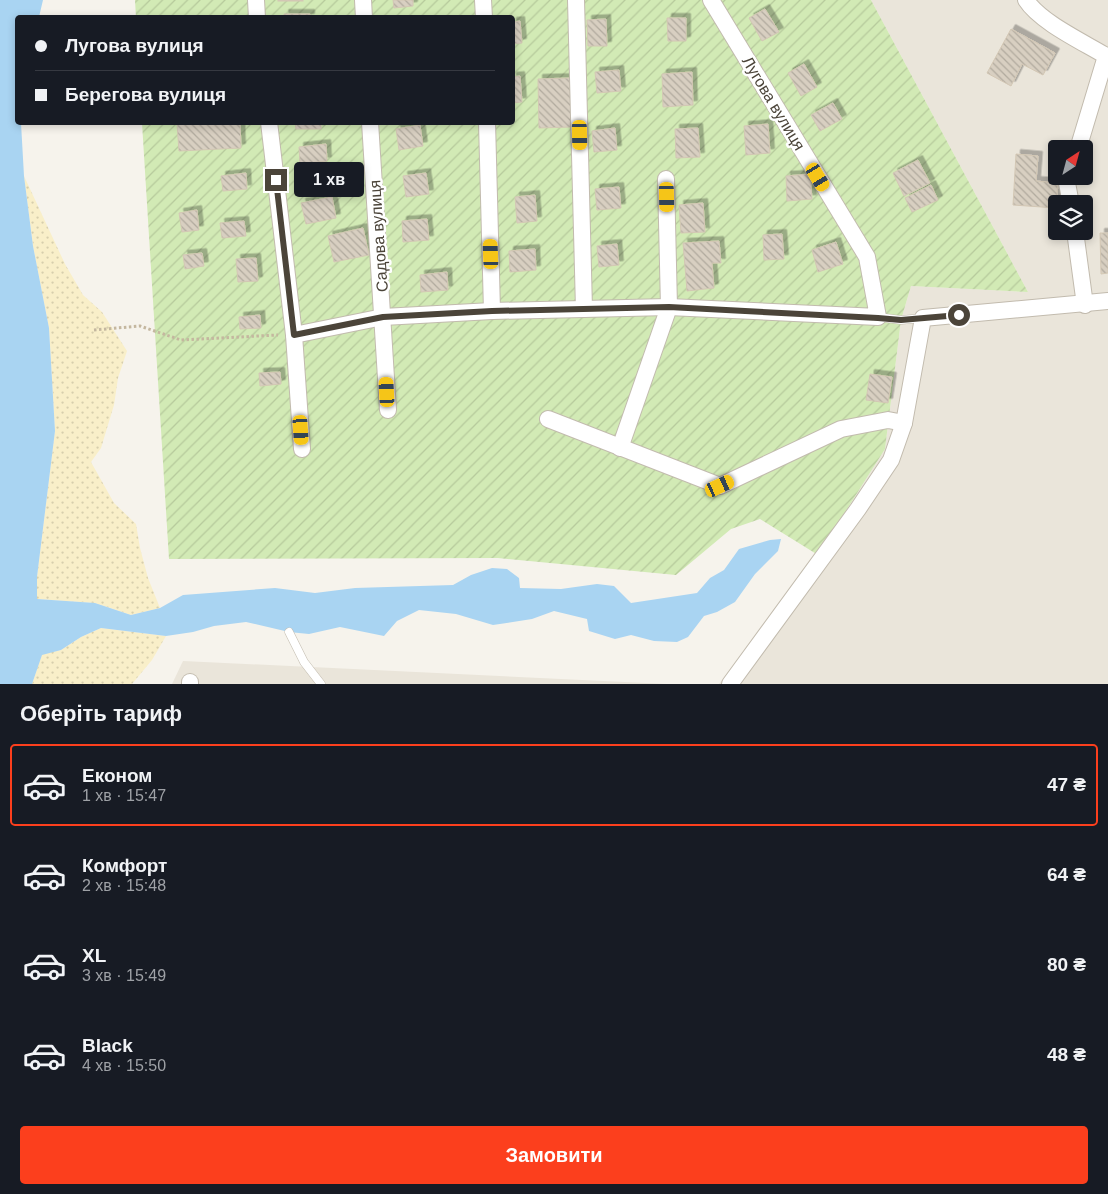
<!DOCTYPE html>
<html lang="uk">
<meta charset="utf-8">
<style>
body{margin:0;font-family:Helvetica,sans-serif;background:#242831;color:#f1f3f6;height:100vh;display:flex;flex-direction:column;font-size:19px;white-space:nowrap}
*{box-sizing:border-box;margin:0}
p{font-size:16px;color:#9ea1a6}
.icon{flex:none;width:28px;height:28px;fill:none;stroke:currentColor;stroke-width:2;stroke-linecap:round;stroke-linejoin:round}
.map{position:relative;height:684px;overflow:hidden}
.side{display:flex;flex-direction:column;background:#171b24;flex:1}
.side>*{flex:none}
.banner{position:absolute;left:15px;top:15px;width:500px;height:110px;border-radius:5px;box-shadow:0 2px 8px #0003;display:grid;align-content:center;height:110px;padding:0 20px;background:#171b24}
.needle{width:32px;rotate:36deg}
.buttons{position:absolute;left:1048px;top:140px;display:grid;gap:10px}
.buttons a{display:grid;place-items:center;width:45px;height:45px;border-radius:5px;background:#171b24;box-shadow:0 2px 8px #0003;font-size:25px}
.end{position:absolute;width:22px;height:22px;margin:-11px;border:6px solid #4b4439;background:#fff;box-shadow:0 0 0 2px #fff}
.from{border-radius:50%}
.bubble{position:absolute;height:35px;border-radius:5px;background:#171b24;box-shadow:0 2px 8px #0003;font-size:16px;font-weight:800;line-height:35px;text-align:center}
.car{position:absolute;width:15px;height:30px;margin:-15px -8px;border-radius:6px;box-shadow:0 0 4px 1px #0007;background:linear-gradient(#f5c518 24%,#345 0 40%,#f5c518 0 76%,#345 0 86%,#f5c518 0)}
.banner b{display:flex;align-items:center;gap:18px;height:48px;font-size:19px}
.banner b+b{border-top:1px solid #363941}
.banner i{width:12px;height:12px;background:#f1f3f6}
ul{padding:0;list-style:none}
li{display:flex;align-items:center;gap:15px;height:82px;margin:0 10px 8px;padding:0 10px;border:2px solid transparent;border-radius:5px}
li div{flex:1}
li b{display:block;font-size:19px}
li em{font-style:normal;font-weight:800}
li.active{border-color:#fc3f1d}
li>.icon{width:45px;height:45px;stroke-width:1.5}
h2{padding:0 20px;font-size:22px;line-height:60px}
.primary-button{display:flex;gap:10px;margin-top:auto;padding:10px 20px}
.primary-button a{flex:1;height:58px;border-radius:5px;background:#fc3f1d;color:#fff;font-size:20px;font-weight:800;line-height:58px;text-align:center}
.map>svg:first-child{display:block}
.residential{fill:#eae5da;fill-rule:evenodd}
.sand{fill:url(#sand-dots)}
.garden{fill:url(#garden-furrows)}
.water{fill:#a9d4f2}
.building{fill:url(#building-back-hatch);stroke:#d3c7b4;filter:url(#shadow)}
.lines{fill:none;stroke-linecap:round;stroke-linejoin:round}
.service-casing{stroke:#c2bbae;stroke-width:9}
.minor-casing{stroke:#c2bbae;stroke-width:18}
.path{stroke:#c4b79f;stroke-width:3;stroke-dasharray:2.5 2.5;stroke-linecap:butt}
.service{stroke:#fff;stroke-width:8}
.minor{stroke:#fff;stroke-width:16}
.route{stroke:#4b4439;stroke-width:6}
.labels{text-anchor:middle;stroke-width:5;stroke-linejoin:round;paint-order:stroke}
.street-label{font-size:16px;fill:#4b4439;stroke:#fff}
</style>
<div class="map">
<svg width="1108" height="684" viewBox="0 0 1108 684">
<defs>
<pattern id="sand-dots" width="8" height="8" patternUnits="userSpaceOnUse" patternTransform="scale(1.25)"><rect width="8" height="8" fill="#f9efc9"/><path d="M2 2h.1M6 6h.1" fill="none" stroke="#d7cead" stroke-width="1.8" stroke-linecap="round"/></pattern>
<pattern id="garden-furrows" width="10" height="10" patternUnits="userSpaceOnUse" patternTransform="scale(1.25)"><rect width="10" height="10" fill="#d2eab5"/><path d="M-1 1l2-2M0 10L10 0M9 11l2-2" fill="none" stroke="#b6ca9c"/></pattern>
<pattern id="building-back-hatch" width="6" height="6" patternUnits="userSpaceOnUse" patternTransform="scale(1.25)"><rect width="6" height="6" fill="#d8cfc1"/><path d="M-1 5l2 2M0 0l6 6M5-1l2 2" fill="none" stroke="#b1aa9e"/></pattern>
<filter id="shadow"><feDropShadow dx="4.5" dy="-4.5" stdDeviation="0" flood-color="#0004"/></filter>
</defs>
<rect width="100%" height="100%" fill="#f6f3ec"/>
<g class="residential">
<path d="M871,0H1108V684H719L818,555L885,449L901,320L911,286L1028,292ZM1056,149H1084V176H1056ZM1056,204H1084V231H1056Z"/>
<path d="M183,661L667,684H172Z"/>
</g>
<g class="sand">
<path d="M24,176L65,264L83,295L102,312L127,351L118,378L114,405L101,448L91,462L114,503L136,524L140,548L148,578L160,608L131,615L95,603L37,599V577L55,431L49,328L33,246Z"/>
<path d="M101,628L166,636L152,660L132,684H32L42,654L61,650L81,637Z"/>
</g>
<path class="garden" d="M135,0H871L1028,292L911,286L901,320L885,449L818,555L760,519L731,529L676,575L498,558L169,559L142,123L512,122V18H136Z"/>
<path class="water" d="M0,0H43L39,17L18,18V122L21,123L24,176L33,246L49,328L55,431L37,577V599L95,603L131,615L160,608L183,595L275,588L315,593L355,588L453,585L471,575L492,568L507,569L519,578L520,588L561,589L597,584L614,586L631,603L697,593L710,578L724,570L739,549L770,540L781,539L778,551L755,574L735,602L717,612L704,616L688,637L677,642L654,641L631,635L615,639L589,631L587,619L554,611L532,619L493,625L456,614L419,610L397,621L384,636L340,627L309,634L289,632L246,622L214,626L193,632L166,636L101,628L81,637L61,650L42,655L32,684H0Z"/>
<g class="building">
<rect x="278" y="0" width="25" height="1"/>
<path d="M393,0H413V6L394,8Z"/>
<path d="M765,9L779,32L762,41L749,18Z"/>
<path d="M284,14H310V18H285Z"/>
<path d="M667,18H686V41H668Z"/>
<path d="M606,19L607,46H588L587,20Z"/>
<path d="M520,21L522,43L512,44V22Z"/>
<path d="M1011,29L1055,53L1043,75L1022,64L1011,86L987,73Z"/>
<path d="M804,64L817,87L801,96L788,73Z"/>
<path d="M619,70L621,91L597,93L595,72Z"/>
<path d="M692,72L693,105L663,107L662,74Z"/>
<path d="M520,76L522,102L512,103V77Z"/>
<path d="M570,78L571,127L539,128L538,79Z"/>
<path d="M833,103L842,119L820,131L811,115Z"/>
<path d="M202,122H240L241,148L179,151L177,124Z"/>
<path d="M295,122H321V129H296Z"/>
<path d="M768,124L770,153L746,155L744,126Z"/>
<path d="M420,125L423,146L399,150L396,129Z"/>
<path d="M615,128L617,150L594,152L592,131Z"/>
<path d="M698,128L700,157L676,158L675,129Z"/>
<path d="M326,144L327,161L300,164L299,147Z"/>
<path d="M1016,154L1038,156L1036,181L1058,183L1056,208L1013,205Z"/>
<path d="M918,160L930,183L904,196L893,173Z"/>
<path d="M246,173L247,189L223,191L221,176Z"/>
<path d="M426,173L429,194L406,197L403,176Z"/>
<path d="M810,174L812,199L787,201L786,176Z"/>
<path d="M931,185L938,200L912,212L905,198Z"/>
<path d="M619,187L621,208L597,210L595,189Z"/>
<path d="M535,195L537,221L517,223L515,197Z"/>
<path d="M332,197L336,218L306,224L301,203Z"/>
<path d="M703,203L705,232L681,233L679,205Z"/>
<path d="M197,210L199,230L182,232L179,213Z"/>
<path d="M427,219L429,240L403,242L402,221Z"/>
<path d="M244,221L246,236L222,238L220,223Z"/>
<path d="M363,228L369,255L334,262L328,236Z"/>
<path d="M1100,233H1108V273L1101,274Z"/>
<path d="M782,234L784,259L764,260L763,235Z"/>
<path d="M719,241L721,263H712L714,288L687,291L683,243Z"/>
<path d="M836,242L843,264L818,272L812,250Z"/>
<path d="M617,244L619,265L599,267L597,246Z"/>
<path d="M535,249L536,270L510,272L509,251Z"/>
<path d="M202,253L204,266L185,269L183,255Z"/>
<path d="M256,258L258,281L238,282L236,259Z"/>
<path d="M447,272L448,290L421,292L420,275Z"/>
<path d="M260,315L261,328L240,329L239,317Z"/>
<path d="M280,372L281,384L260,386L259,373Z"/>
<path d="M870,374L892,377L888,403L866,400Z"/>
</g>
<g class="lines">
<defs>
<g id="service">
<path d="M878,317L901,320L923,318"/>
<path d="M289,632L304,662L321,684"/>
</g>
<g id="minor">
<path d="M256,0L257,18"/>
<path d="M363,0L364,18"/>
<path d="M483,0L484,18"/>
<path d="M576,0L584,309"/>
<path d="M1026,0C1040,22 1083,42 1106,56L1078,149"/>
<path d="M269,122L294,335L302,449"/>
<path d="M370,122L388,410"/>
<path d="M487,122L492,311"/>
<path d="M1069,176L1067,183L1071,204"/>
<path d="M1075,231L1085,305"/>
<path d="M294,335L383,317L492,311L669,307L878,317L867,257L711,0"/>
<path d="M548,419L720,486L841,429L888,420L904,423"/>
<path d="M620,448L669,307L666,179"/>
<path d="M190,684V682"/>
<path d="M730,684L858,509L891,460L904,423L923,318L1108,301"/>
</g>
</defs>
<use href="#service" class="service-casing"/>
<use href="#minor" class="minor-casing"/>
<path class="path" d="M94,330L140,326L181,340L278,335"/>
<use href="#service" class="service"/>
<use href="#minor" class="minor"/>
</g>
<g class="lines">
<path class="route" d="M276,180L294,335L383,317L492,311L669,307L878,318L901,320L959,315"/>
</g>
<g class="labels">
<g class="street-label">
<text transform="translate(774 103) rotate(59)" y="6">Лугова вулиця</text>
<text transform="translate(378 236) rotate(-94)" y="6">Садова вулиця</text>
</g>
</g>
</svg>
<div class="buttons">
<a><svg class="needle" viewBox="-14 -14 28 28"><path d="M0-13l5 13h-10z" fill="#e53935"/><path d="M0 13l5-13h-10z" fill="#9ea1a6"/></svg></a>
<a><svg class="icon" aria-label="layers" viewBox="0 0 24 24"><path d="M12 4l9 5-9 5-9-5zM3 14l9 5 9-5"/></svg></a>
</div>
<i class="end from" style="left:959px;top:315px"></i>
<i class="end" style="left:276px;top:180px"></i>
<div class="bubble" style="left:294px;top:162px;width:70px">1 хв</div>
<i class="car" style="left:580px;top:135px;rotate:179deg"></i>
<i class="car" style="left:818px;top:177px;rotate:149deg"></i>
<i class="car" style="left:667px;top:197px;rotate:179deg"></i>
<i class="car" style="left:491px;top:254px;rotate:358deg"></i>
<i class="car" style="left:387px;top:392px;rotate:357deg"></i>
<i class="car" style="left:301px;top:430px;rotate:176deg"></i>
<i class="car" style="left:720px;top:486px;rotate:65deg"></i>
<div class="banner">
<b><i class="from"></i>Лугова вулиця</b>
<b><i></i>Берегова вулиця</b>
</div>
</div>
<section class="side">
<h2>Оберіть тариф</h2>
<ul>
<li class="active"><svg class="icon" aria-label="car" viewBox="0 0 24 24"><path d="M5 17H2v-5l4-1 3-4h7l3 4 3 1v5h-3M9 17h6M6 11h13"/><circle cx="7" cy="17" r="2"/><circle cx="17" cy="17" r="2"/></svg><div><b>Економ</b><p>1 хв · 15:47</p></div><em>47 ₴</em></li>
<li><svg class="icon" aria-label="car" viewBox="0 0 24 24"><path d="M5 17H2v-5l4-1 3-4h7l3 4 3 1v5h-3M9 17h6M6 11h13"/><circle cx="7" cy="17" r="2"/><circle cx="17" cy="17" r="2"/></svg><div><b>Комфорт</b><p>2 хв · 15:48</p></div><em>64 ₴</em></li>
<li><svg class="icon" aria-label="car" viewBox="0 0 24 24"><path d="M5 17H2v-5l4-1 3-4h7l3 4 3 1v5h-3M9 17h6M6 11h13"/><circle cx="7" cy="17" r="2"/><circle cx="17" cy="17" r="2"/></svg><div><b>XL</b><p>3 хв · 15:49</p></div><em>80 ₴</em></li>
<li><svg class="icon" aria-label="car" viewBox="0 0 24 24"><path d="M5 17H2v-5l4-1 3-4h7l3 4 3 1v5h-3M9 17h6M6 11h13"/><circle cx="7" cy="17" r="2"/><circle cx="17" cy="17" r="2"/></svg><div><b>Black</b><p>4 хв · 15:50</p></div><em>48 ₴</em></li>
</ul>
<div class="primary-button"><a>Замовити</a></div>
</section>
